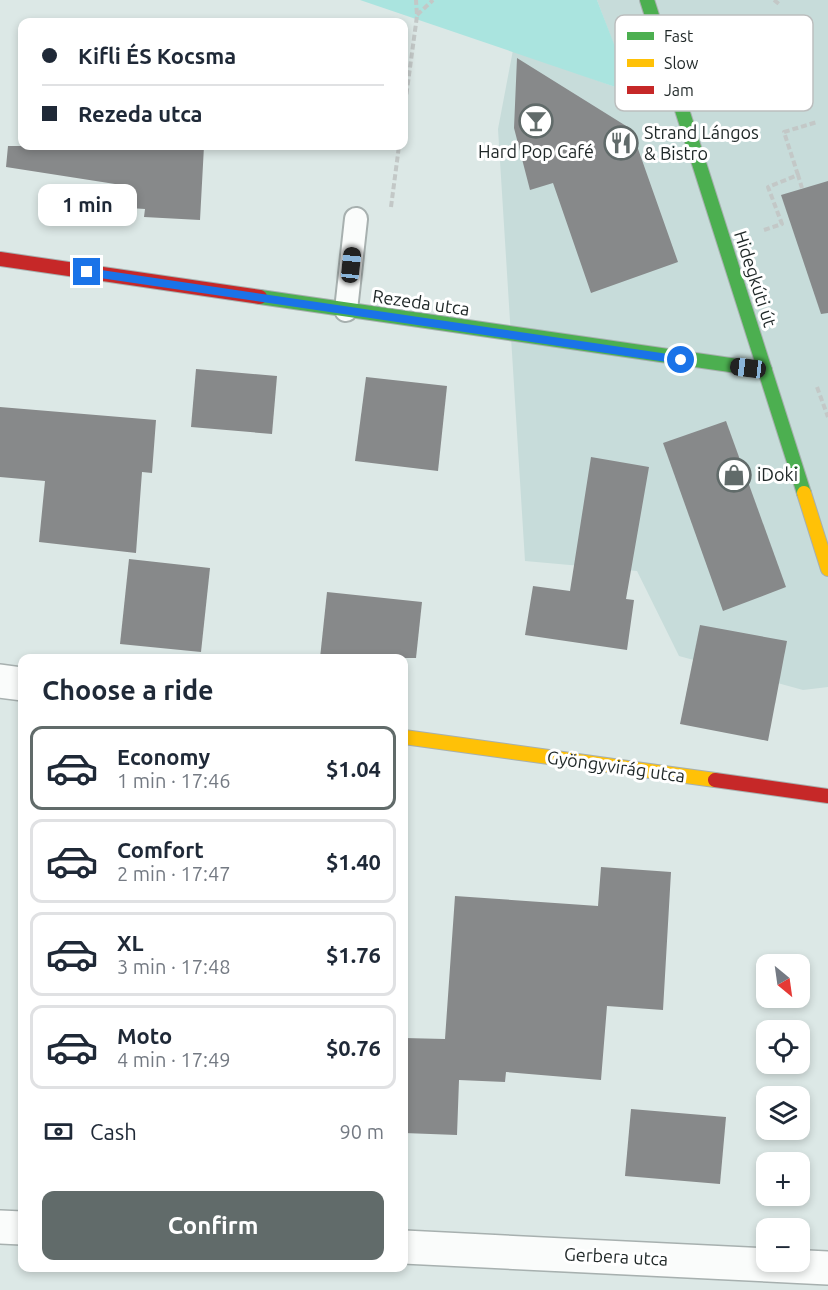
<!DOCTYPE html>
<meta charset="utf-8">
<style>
body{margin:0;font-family:Ubuntu,sans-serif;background:#f6f6f7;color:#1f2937;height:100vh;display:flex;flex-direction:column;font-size:22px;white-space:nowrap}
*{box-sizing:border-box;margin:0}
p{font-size:20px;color:#747a83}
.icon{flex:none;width:33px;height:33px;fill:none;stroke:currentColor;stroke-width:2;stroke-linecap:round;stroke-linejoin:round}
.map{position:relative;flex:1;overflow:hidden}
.details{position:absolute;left:18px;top:654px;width:390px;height:618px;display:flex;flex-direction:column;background:#fff;border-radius:12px;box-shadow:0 3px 9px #0003}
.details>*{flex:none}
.hud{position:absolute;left:18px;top:18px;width:390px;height:132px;border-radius:12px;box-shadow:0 3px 9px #0003;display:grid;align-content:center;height:132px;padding:0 24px;background:#fff}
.needle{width:39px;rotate:151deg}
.tools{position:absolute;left:756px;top:954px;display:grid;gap:12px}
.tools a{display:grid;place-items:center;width:54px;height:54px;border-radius:12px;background:#fff;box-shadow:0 3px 9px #0003;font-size:30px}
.end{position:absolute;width:27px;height:27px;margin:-14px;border:8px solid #1a73e8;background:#fff;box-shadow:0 0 0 3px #fff}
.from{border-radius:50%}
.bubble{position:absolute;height:42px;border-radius:12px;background:#fff;box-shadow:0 3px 9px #0003;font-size:20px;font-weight:600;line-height:42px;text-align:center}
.car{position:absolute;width:18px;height:36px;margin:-18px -9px;border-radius:8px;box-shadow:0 0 4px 2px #0007;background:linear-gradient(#222 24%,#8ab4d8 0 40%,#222 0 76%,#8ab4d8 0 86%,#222 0)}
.hud b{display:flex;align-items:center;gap:21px;height:57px;font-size:22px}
.hud b+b{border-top:2px solid #e0e1e3}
.hud i{width:15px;height:15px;background:#1f2937}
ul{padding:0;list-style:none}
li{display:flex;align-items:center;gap:18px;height:84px;margin:0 12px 9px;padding:0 12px;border:3px solid #e0e1e3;border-radius:12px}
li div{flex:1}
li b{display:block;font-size:22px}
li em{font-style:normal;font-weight:600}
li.active{border-color:#616b6a}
li>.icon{width:54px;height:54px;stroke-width:1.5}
h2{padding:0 24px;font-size:27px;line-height:72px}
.pay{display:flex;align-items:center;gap:15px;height:66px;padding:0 24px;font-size:22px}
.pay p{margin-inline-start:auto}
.button{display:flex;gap:12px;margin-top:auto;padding:12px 24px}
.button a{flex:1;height:69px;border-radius:12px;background:#616b6a;color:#fff;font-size:24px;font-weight:600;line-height:69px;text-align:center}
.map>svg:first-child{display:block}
.built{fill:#c7dcda}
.green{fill:#aae4df}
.building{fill:#87898a}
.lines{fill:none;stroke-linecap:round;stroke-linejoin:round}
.lane-casing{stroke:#a7b0af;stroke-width:26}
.street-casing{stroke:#a7b0af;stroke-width:36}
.fast-casing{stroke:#a7b0af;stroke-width:16}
.slow-casing{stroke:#a7b0af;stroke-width:16}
.jam-casing{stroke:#a7b0af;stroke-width:16}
.path{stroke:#c3c8c7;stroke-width:4;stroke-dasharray:6 3;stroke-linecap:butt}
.lane{stroke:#fafcfb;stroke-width:22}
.street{stroke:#fafcfb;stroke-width:33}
.fast{stroke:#4caf50;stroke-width:14}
.slow{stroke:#ffc107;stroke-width:14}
.jam{stroke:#c62828;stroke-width:14}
.route{stroke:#1a73e8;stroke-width:8}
.labels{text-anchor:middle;stroke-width:6;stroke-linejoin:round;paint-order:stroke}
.poi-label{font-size:18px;fill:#1f2727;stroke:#fff;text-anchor:start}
.street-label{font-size:18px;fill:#1f2727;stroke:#fff}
.key{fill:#fff;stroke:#bcbebe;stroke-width:1.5}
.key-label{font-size:16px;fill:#1f2727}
</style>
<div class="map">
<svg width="828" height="1290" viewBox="0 0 828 1290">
<rect width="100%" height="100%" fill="#dce8e6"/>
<path class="built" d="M597,0H828V687L803,690L679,656L637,571L525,561L498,129L513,50L632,93Z"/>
<path class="green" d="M360,0H597L633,93Z"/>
<g class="building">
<path d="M517,58L631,129L678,262L591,293L553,183L530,190L514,128Z"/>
<path d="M8,146H204L200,220L144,217L145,209L114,207L115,184L6,167Z"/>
<path d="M828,181V313L821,314L781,195Z"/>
<path d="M196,369L277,376L272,434L191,427Z"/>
<path d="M366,377L447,386L438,471L355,461Z"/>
<path d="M0,407L156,420L152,473L142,472L136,553L39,542L45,481L0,477Z"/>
<path d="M726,421L786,587L723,611L663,443Z"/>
<path d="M591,457L649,467L626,599L634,600L627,650L525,635L533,586L570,591Z"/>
<path d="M129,559L210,568L201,652L120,644Z"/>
<path d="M327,592L422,602L416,658H320Z"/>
<path d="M700,625L787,641L768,741L680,724Z"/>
<path d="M601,867L671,872L663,1010L607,1006L601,1080L506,1072L505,1082L459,1080L457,1135L404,1133V1038L445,1039L455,896L598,906Z"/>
<path d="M631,1109L726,1117L720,1184L625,1176Z"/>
</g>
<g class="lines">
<defs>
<path id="lane" d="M346,310L356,219"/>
<g id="street">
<path d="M0,681L22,684"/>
<path d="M0,1227L22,1228"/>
<path d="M404,1247L828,1268"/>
</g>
<g id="fast">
<path d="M647,0L804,493"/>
<path d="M260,297L765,370"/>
</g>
<g id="slow">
<path d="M804,493L828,569"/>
<path d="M404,737L715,780"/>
</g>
<g id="jam">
<path d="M0,259L260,297"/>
<path d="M715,780L828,796"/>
</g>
</defs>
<use href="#lane" class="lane-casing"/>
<use href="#street" class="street-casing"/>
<use href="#fast" class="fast-casing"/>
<use href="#slow" class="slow-casing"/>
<use href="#jam" class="jam-casing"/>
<g class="path">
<path d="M774,0L779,4"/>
<path d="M417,15L433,0"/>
<path d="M404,112L417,16L416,0"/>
<path d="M798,175L784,132L817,122"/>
<path d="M391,207L399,146"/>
<path d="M764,230L782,224L768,187L798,175L802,188"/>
<path d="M817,387L828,417"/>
</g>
<use href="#lane" class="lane"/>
<use href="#street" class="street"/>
<use href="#fast" class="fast"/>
<use href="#slow" class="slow"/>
<use href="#jam" class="jam"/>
</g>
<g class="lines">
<path class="route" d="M87,272L681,360"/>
</g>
<defs>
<symbol id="bar-ring" viewBox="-11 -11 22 22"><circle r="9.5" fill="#fff" stroke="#616b6a" stroke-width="1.5"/><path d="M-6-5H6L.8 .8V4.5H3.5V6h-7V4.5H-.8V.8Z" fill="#616b6a"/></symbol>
<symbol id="restaurant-ring" viewBox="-11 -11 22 22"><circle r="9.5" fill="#fff" stroke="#616b6a" stroke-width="1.5"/><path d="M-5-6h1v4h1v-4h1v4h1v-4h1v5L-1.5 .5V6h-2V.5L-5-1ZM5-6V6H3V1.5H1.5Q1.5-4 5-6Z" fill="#616b6a"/></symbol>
<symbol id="shop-ring" viewBox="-11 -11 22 22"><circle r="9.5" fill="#fff" stroke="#616b6a" stroke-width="1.5"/><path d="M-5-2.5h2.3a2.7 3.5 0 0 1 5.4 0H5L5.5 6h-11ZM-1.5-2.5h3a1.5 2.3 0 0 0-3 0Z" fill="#616b6a"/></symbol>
</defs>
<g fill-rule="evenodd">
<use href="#bar-ring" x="517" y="102" width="38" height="38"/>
<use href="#restaurant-ring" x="602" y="124" width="38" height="38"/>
<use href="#shop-ring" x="715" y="456" width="38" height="38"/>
</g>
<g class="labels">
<g class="poi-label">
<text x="644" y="139">Strand Lángos<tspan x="644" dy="21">&amp; Bistro</tspan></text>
<text x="536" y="158" text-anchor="middle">Hard Pop Café</text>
<text x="757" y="481">iDoki</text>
</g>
<g class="street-label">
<text transform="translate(755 279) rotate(72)" y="6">Hidegkúti út</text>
<text transform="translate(421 303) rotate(8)" y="6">Rezeda utca</text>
<text transform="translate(616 767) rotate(8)" y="6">Gyöngyvirág utca</text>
<text transform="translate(616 1257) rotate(3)" y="6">Gerbera utca</text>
</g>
</g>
<rect x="615" y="15" width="198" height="96" rx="9" class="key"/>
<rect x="627" y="32" width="27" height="8" fill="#4caf50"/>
<rect x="627" y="59" width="27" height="8" fill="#ffc107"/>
<rect x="627" y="86" width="27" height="8" fill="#c62828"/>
<g class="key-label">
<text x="664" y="42">Fast</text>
<text x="664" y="69">Slow</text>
<text x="664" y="96">Jam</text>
</g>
</svg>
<div class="tools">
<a><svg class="needle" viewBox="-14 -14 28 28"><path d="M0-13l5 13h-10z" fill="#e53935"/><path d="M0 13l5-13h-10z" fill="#747a83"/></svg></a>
<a><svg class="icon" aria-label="locate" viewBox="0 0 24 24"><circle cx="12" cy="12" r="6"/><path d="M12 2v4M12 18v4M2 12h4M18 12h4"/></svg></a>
<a><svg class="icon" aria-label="layers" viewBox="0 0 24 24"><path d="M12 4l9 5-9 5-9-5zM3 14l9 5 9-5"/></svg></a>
<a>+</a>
<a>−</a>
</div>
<i class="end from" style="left:681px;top:360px"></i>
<i class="end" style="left:87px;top:272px"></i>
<div class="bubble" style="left:38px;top:184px;width:99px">1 min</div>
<i class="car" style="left:351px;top:265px;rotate:6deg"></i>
<i class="car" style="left:748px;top:368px;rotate:277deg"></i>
<div class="hud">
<b><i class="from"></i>Kifli ÉS Kocsma</b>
<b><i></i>Rezeda utca</b>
</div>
<section class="details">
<h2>Choose a ride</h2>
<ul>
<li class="active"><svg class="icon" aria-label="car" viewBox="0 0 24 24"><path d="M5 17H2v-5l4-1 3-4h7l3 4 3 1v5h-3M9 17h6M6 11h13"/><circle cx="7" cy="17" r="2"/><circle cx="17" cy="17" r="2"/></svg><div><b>Economy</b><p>1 min · 17:46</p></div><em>$1.04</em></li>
<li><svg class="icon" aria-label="car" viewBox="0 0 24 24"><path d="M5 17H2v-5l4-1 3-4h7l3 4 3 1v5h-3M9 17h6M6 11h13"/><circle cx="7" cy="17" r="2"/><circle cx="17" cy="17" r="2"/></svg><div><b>Comfort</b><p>2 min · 17:47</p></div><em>$1.40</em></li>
<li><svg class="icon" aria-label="car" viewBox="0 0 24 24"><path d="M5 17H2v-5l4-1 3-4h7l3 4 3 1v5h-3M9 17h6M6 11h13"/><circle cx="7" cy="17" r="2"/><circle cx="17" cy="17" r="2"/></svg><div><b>XL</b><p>3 min · 17:48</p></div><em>$1.76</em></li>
<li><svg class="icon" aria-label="car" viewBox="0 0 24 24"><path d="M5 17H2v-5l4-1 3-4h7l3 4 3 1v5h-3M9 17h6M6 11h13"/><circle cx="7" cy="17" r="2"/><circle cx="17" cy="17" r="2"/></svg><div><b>Moto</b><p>4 min · 17:49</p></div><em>$0.76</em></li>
</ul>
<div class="pay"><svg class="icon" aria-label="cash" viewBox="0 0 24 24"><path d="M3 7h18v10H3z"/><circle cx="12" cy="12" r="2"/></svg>Cash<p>90 m</p></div>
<div class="button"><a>Confirm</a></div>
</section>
</div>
